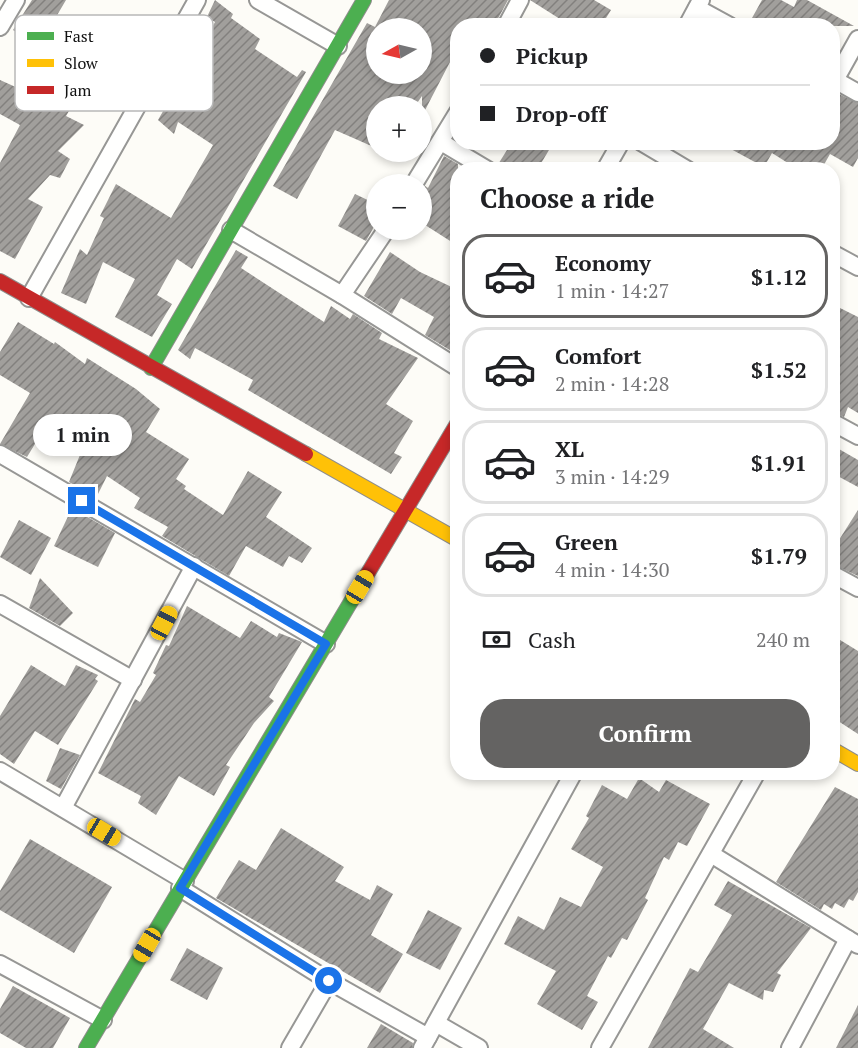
<!DOCTYPE html>
<meta charset="utf-8">
<style>
body{margin:0;font-family:"PT Serif",serif;background:#f2f2f2;color:#202124;height:100vh;display:flex;flex-direction:column;font-size:22px;white-space:nowrap}
*{box-sizing:border-box;margin:0}
p{font-size:20px;color:#757577}
.icon{flex:none;width:33px;height:33px;fill:none;stroke:currentColor;stroke-width:2;stroke-linecap:round;stroke-linejoin:round}
.map{position:relative;flex:1;overflow:hidden}
.panel{position:absolute;left:450px;top:162px;width:390px;height:618px;display:flex;flex-direction:column;background:#fff;border-radius:24px;box-shadow:0 3px 9px #0003}
.panel>*{flex:none}
.banner{position:absolute;left:450px;top:18px;width:390px;height:132px;border-radius:24px;box-shadow:0 3px 9px #0003;display:grid;align-content:center;height:132px;padding:0 30px;background:#fff}
.needle{width:39px;rotate:262deg}
.fabs{position:absolute;left:366px;top:18px;display:grid;gap:12px}
.fabs a{display:grid;place-items:center;width:66px;height:66px;border-radius:50%;background:#fff;box-shadow:0 3px 9px #0003;font-size:30px}
.end{position:absolute;width:27px;height:27px;margin:-14px;border:8px solid #1a73e8;background:#fff;box-shadow:0 0 0 3px #fff}
.from{border-radius:50%}
.bubble{position:absolute;height:42px;border-radius:21px;background:#fff;box-shadow:0 3px 9px #0003;font-size:20px;font-weight:600;line-height:42px;text-align:center}
.car{position:absolute;width:18px;height:36px;margin:-18px -9px;border-radius:8px;box-shadow:0 0 4px 2px #0007;background:linear-gradient(#f5c518 24%,#345 0 40%,#f5c518 0 76%,#345 0 86%,#f5c518 0)}
.banner b{display:flex;align-items:center;gap:21px;height:57px;font-size:22px}
.banner b+b{border-top:2px solid #e0e0e0}
.banner i{width:15px;height:15px;background:#202124}
ul{padding:0;list-style:none}
li{display:flex;align-items:center;gap:18px;height:84px;margin:0 12px 9px;padding:0 18px;border:3px solid #e0e0e0;border-radius:24px}
li div{flex:1}
li b{display:block;font-size:22px}
li em{font-style:normal;font-weight:600}
li.active{border-color:#646362}
li>.icon{width:54px;height:54px;stroke-width:1.5}
h2{padding:0 30px;font-size:27px;line-height:72px}
.pay{display:flex;align-items:center;gap:15px;height:66px;padding:0 30px;font-size:22px}
.pay p{margin-inline-start:auto}
.cta{display:flex;gap:12px;margin-top:auto;padding:12px 30px}
.cta a{flex:1;height:69px;border-radius:24px;background:#646362;color:#fff;font-size:24px;font-weight:600;line-height:69px;text-align:center}
.map>svg:first-child{display:block}
.building{fill:url(#building-hatch);fill-rule:evenodd}
.lines{fill:none;stroke-linecap:round;stroke-linejoin:round}
.street-casing{stroke:#979795;stroke-width:20}
.fast-casing{stroke:#8e8d8b;stroke-width:16}
.slow-casing{stroke:#8e8d8b;stroke-width:16}
.jam-casing{stroke:#8e8d8b;stroke-width:16}
.street{stroke:#fffffe;stroke-width:16}
.fast{stroke:#4caf50;stroke-width:14}
.slow{stroke:#ffc107;stroke-width:14}
.jam{stroke:#c62828;stroke-width:14}
.route{stroke:#1a73e8;stroke-width:8}
.key{fill:#fff;stroke:#b8b8b8;stroke-width:1.5}
.key-label{font-size:16px;fill:#111}
</style>
<div class="map">
<svg width="858" height="1048" viewBox="0 0 858 1048">
<defs>
<pattern id="building-hatch" width="6" height="6" patternUnits="userSpaceOnUse" patternTransform="scale(1.5)"><rect width="6" height="6" fill="#a19f9c"/><path d="M-1 1l2-2M0 6l6-6M5 7l2-2" fill="none" stroke="#82807e"/></pattern>
</defs>
<rect width="100%" height="100%" fill="#fdfcf7"/>
<g class="building">
<path d="M32,0H66L56,17L67,25L51,53L13,30Z"/>
<path d="M215,0L233,14L231,18L260,39L255,49L297,77L302,70L306,72L192,269L177,259L157,295L172,304L152,337L115,317L135,279L103,262L86,304L61,293L80,249L87,255L104,218L100,216L116,184L171,218L213,145L178,122L174,134L158,120L185,73L188,74L215,22L207,17Z"/>
<path d="M389,0H508L494,26H458V66L450,62L422,116V96L415,106H376V148L335,130L297,199L273,186L367,23L375,27ZM376,28H422V74H376Z"/>
<path d="M530,0H594L611,10L601,26H571Z"/>
<path d="M762,0H781L794,7L797,0H807L854,26H765L752,18Z"/>
<path d="M49,62L83,88L66,116L84,125L58,151L70,159L60,178L50,175L28,199L43,207L15,259L0,251V163L20,125L0,114V80L29,93Z"/>
<path d="M832,91L858,103V158L853,167L830,154L821,170H799L772,153L764,167L718,142H832Z"/>
<path d="M512,142H538L549,150L537,170H498L497,166Z"/>
<path d="M444,156L458,164V246L422,223V191L425,186L428,188Z"/>
<path d="M355,194L376,204V223L366,241L338,226Z"/>
<path d="M236,250L248,257L241,268L324,322L331,306L350,319L353,314L382,333L379,339L418,358L386,404L413,421L394,453L402,457L391,474L248,390L253,380L195,348L190,359L178,350Z"/>
<path d="M390,252L420,272L458,290V355L425,335L434,317L401,298L392,314L364,296Z"/>
<path d="M832,304L858,317V413L848,407L844,417L832,412V369L840,353L832,348Z"/>
<path d="M18,322L54,344L55,342L85,364L87,358L136,389L160,409L146,432L189,459L176,479L186,486L184,489L223,515L248,471L282,492L266,517L312,548L302,563L289,556L283,567L246,546L229,576L162,536L168,527L134,508L140,498L107,476L96,498L69,482L84,445L49,421L27,457L0,444L30,393L0,375V352Z"/>
<path d="M832,445L858,460V487L832,473Z"/>
<path d="M72,508L115,533L98,567L54,546Z"/>
<path d="M858,510V576L832,564V551Z"/>
<path d="M19,520L51,538L31,575L0,557Z"/>
<path d="M40,578L73,613L60,626L29,608Z"/>
<path d="M187,606L240,638L251,621L277,637L279,633L302,642L269,697L274,701L254,723L226,765L230,767L214,796L179,776L156,815L138,803L141,796L98,773L135,699L140,702L156,675L153,673L166,645L169,646Z"/>
<path d="M832,635L858,651V734L832,717Z"/>
<path d="M31,665L65,686L76,665L98,675L95,679L98,681L58,745L35,731L14,764L0,754V716Z"/>
<path d="M60,748L80,755L61,789L46,781Z"/>
<path d="M639,778L659,792L666,780L710,804L687,846L678,842L669,860L664,857L645,898L648,900L627,940L622,938L611,958L608,956L587,996L598,1002L582,1030L537,1004L556,971L504,944L518,916L544,930L560,897L581,907L603,867L571,849L589,818L586,816L602,785L627,799Z"/>
<path d="M835,787L858,799V892L853,901L849,899L844,908L835,903L832,909L824,904L821,910L776,882Z"/>
<path d="M281,828L344,867L335,881L370,900L377,885L393,894L371,935L403,954L380,993L216,898L239,860L256,870Z"/>
<path d="M30,839L112,887L74,953L0,910V891Z"/>
<path d="M728,881L811,928L777,973L781,975L773,992L764,990L763,1000L729,983L703,1029L734,1048H648L690,968L698,972L732,915L714,905Z"/>
<path d="M428,910L462,928L440,970L406,953Z"/>
<path d="M187,948L223,968L207,1000L170,980Z"/>
<path d="M13,986L70,1018L53,1048H26L0,1033V1009Z"/>
<path d="M858,1005V1048H836Z"/>
<path d="M381,1024L413,1043L412,1048H367Z"/>
</g>
<g class="lines">
<defs>
<g id="street">
<path d="M258,0L338,46"/>
<path d="M697,8L730,26"/>
<path d="M506,26L520,0"/>
<path d="M687,26L701,0"/>
<path d="M0,27L16,0"/>
<path d="M832,80H835L858,39"/>
<path d="M835,80L858,93"/>
<path d="M441,142L488,170"/>
<path d="M641,142L688,170"/>
<path d="M605,170L621,142"/>
<path d="M414,184L458,112"/>
<path d="M231,230L342,295L386,230"/>
<path d="M832,253L858,267"/>
<path d="M342,295L458,368"/>
<path d="M29,298L197,0"/>
<path d="M832,422L858,436"/>
<path d="M0,454L326,644"/>
<path d="M832,574L858,588"/>
<path d="M0,604L133,680"/>
<path d="M0,771L185,881"/>
<path d="M63,808L194,566"/>
<path d="M711,854L848,939"/>
<path d="M180,888L329,981L428,1037"/>
<path d="M0,964L103,1020"/>
<path d="M436,1023L479,1048"/>
<path d="M290,1048L329,981"/>
<path d="M422,1048L574,772"/>
<path d="M600,1048L757,772"/>
<path d="M790,1048L848,939L858,945"/>
</g>
<g id="fast">
<path d="M151,368L364,0"/>
<path d="M86,1048L359,588"/>
</g>
<g id="slow">
<path d="M306,454L458,540"/>
<path d="M832,749L858,764"/>
</g>
<g id="jam">
<path d="M0,281L306,454"/>
<path d="M359,588L458,422"/>
</g>
</defs>
<use href="#street" class="street-casing"/>
<use href="#fast" class="fast-casing"/>
<use href="#slow" class="slow-casing"/>
<use href="#jam" class="jam-casing"/>
<use href="#street" class="street"/>
<use href="#fast" class="fast"/>
<use href="#slow" class="slow"/>
<use href="#jam" class="jam"/>
</g>
<g class="lines">
<path class="route" d="M82,501L326,644L180,888L329,981"/>
</g>
<rect x="15" y="15" width="198" height="96" rx="9" class="key"/>
<rect x="27" y="32" width="27" height="8" fill="#4caf50"/>
<rect x="27" y="59" width="27" height="8" fill="#ffc107"/>
<rect x="27" y="86" width="27" height="8" fill="#c62828"/>
<g class="key-label">
<text x="64" y="42">Fast</text>
<text x="64" y="69">Slow</text>
<text x="64" y="96">Jam</text>
</g>
</svg>
<div class="fabs">
<a><svg class="needle" viewBox="-14 -14 28 28"><path d="M0-13l5 13h-10z" fill="#e53935"/><path d="M0 13l5-13h-10z" fill="#757577"/></svg></a>
<a>+</a>
<a>−</a>
</div>
<i class="end from" style="left:329px;top:981px"></i>
<i class="end" style="left:82px;top:501px"></i>
<div class="bubble" style="left:33px;top:414px;width:99px">1 min</div>
<i class="car" style="left:360px;top:587px;rotate:31deg"></i>
<i class="car" style="left:164px;top:623px;rotate:28deg"></i>
<i class="car" style="left:104px;top:832px;rotate:121deg"></i>
<i class="car" style="left:147px;top:945px;rotate:210deg"></i>
<div class="banner">
<b><i class="from"></i>Pickup</b>
<b><i></i>Drop-off</b>
</div>
<section class="panel">
<h2>Choose a ride</h2>
<ul>
<li class="active"><svg class="icon" aria-label="car" viewBox="0 0 24 24"><path d="M5 17H2v-5l4-1 3-4h7l3 4 3 1v5h-3M9 17h6M6 11h13"/><circle cx="7" cy="17" r="2"/><circle cx="17" cy="17" r="2"/></svg><div><b>Economy</b><p>1 min · 14:27</p></div><em>$1.12</em></li>
<li><svg class="icon" aria-label="car" viewBox="0 0 24 24"><path d="M5 17H2v-5l4-1 3-4h7l3 4 3 1v5h-3M9 17h6M6 11h13"/><circle cx="7" cy="17" r="2"/><circle cx="17" cy="17" r="2"/></svg><div><b>Comfort</b><p>2 min · 14:28</p></div><em>$1.52</em></li>
<li><svg class="icon" aria-label="car" viewBox="0 0 24 24"><path d="M5 17H2v-5l4-1 3-4h7l3 4 3 1v5h-3M9 17h6M6 11h13"/><circle cx="7" cy="17" r="2"/><circle cx="17" cy="17" r="2"/></svg><div><b>XL</b><p>3 min · 14:29</p></div><em>$1.91</em></li>
<li><svg class="icon" aria-label="car" viewBox="0 0 24 24"><path d="M5 17H2v-5l4-1 3-4h7l3 4 3 1v5h-3M9 17h6M6 11h13"/><circle cx="7" cy="17" r="2"/><circle cx="17" cy="17" r="2"/></svg><div><b>Green</b><p>4 min · 14:30</p></div><em>$1.79</em></li>
</ul>
<div class="pay"><svg class="icon" aria-label="cash" viewBox="0 0 24 24"><path d="M3 7h18v10H3z"/><circle cx="12" cy="12" r="2"/></svg>Cash<p>240 m</p></div>
<div class="cta"><a>Confirm</a></div>
</section>
</div>
